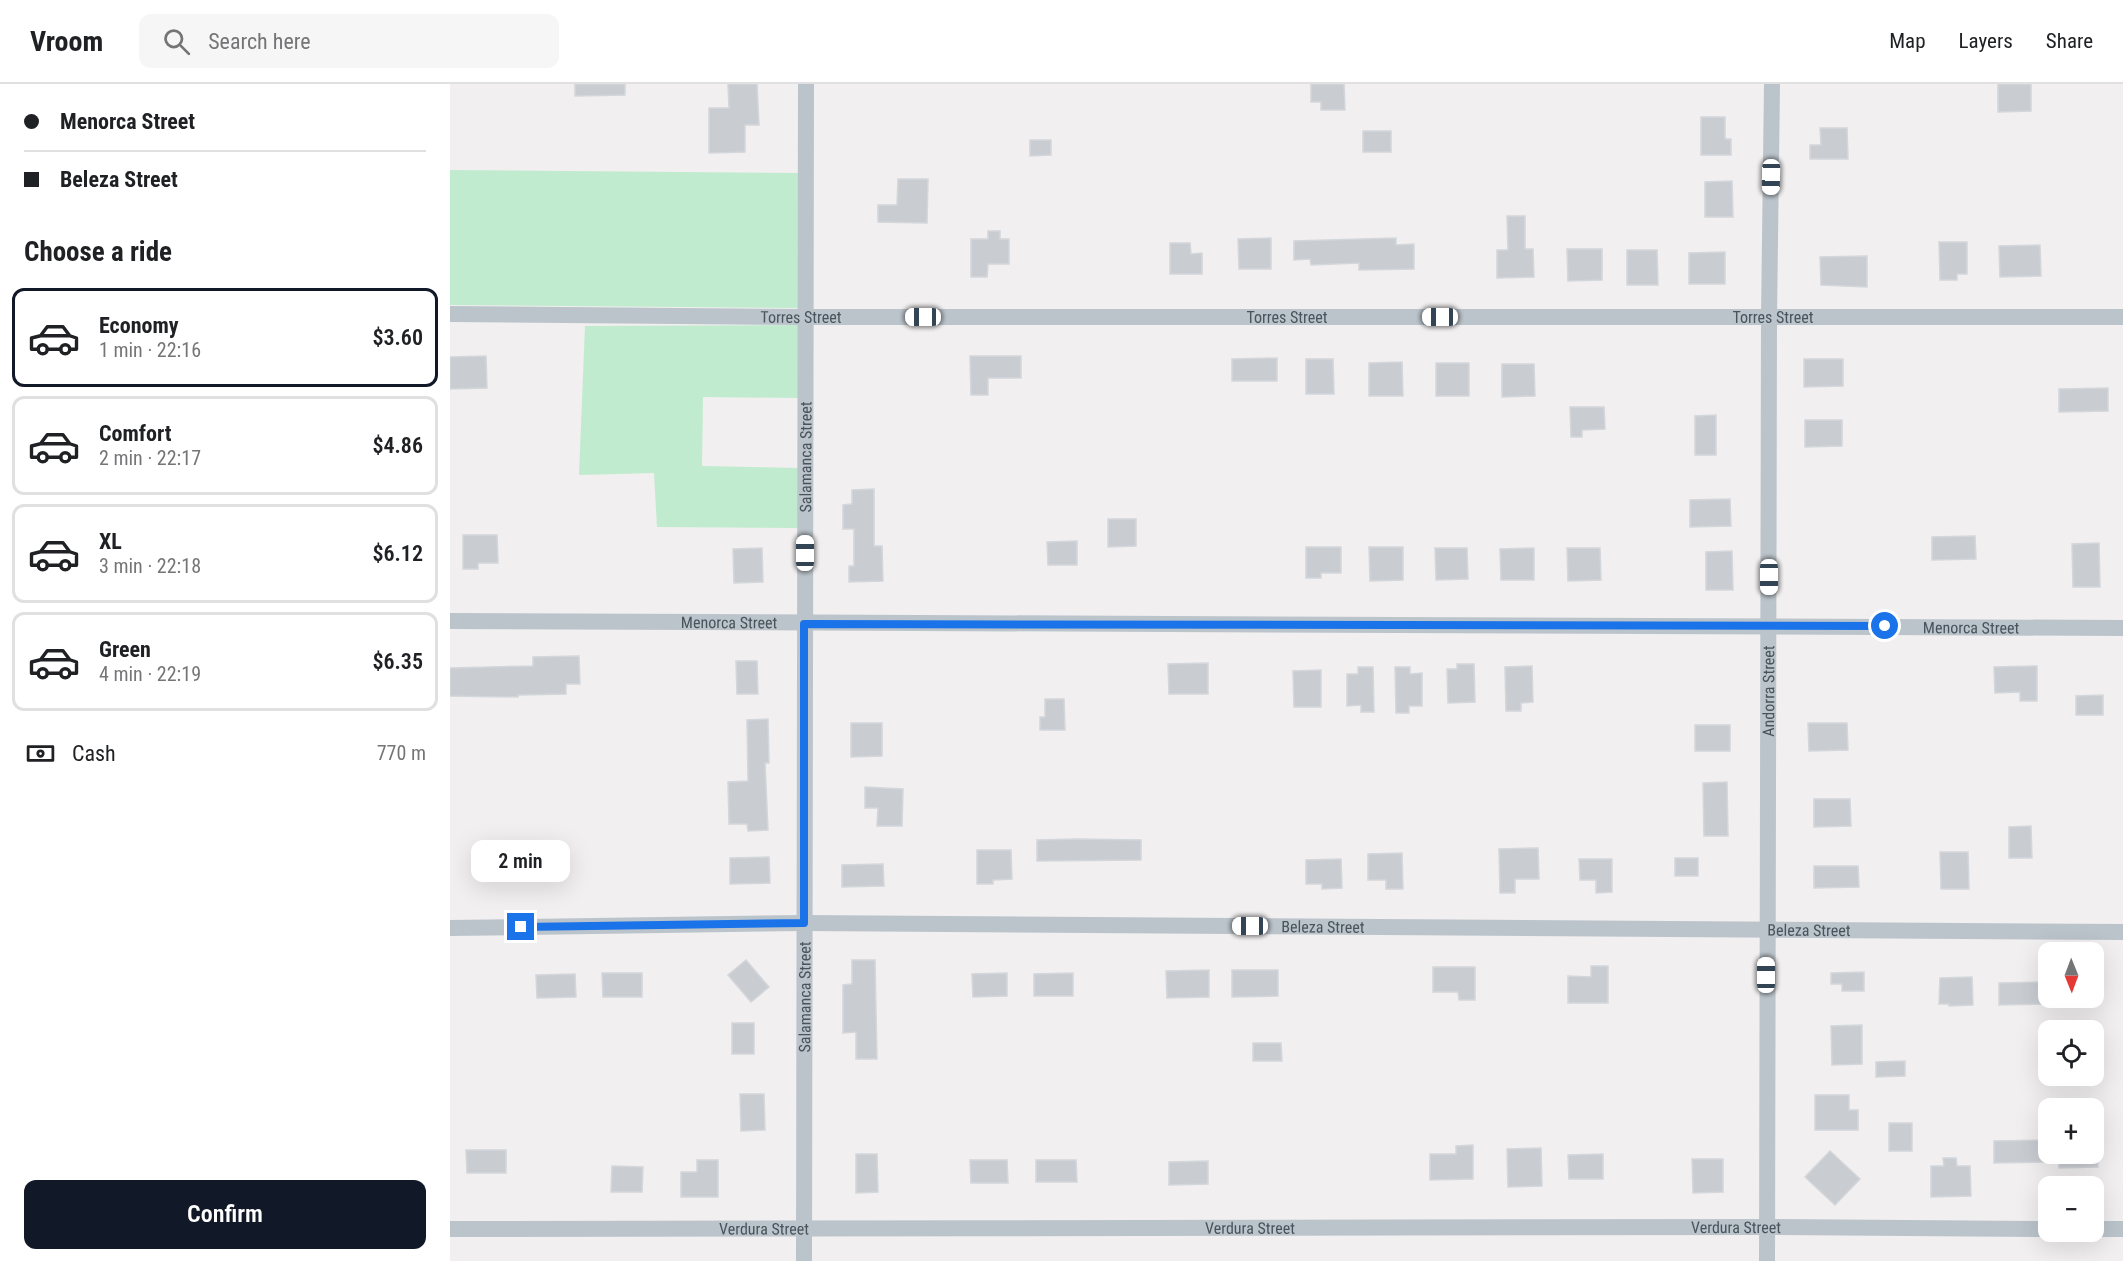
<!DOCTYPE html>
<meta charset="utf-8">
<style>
body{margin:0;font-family:"Roboto Condensed",sans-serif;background:#f6f6f6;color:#202124;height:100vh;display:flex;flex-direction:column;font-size:22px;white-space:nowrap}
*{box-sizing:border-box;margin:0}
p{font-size:20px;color:#757577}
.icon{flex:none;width:33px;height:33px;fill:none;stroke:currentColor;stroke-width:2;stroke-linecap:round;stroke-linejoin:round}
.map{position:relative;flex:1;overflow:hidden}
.sheet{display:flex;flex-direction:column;background:#fff;width:450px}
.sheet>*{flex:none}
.guide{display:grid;align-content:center;height:132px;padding:0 24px;background:#fff}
.needle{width:39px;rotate:179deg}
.tools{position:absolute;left:1588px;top:858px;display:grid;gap:12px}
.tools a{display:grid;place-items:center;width:66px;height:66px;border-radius:12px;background:#fff;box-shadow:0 6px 24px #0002;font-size:30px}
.end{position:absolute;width:27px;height:27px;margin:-14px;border:8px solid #1a73e8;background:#fff;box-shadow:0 0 0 3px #fff}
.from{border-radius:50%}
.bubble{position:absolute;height:42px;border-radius:12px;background:#fff;box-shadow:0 6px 24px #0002;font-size:20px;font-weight:600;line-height:42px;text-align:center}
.car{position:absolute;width:18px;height:36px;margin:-18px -9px;border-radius:8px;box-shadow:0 0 4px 2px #0007;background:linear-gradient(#fff 24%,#345 0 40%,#fff 0 76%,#345 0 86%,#fff 0)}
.guide b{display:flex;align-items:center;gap:21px;height:57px;font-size:22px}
.guide b+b{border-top:2px solid #e0e0e0}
.guide i{width:15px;height:15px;background:#202124}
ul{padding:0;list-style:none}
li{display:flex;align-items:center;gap:18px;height:99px;margin:0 12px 9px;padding:0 12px;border:3px solid #e0e0e0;border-radius:12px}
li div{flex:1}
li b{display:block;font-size:22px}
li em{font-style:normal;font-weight:600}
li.current{border-color:#111827}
li>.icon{width:54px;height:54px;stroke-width:1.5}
h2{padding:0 24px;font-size:27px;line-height:72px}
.pay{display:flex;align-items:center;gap:15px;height:66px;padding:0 24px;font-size:22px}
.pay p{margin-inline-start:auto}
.button{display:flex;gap:12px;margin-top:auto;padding:12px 24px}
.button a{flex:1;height:69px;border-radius:12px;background:#111827;color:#fff;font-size:24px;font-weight:600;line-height:69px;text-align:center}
header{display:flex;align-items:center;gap:36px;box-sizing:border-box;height:84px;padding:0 30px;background:#fff;border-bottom:2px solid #e0e0e0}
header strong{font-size:28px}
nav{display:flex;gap:33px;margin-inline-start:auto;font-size:21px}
.search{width:420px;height:54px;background:#f6f6f6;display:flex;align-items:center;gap:15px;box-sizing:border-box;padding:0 21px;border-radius:12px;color:#757577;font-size:22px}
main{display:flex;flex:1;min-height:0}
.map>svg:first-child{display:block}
.green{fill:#c1ebce}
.building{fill:#c9ccd1;stroke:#d3d6da;stroke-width:1.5}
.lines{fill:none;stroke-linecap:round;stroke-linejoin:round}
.minor{stroke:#bbc4cb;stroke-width:16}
.route{stroke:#1a73e8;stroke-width:8}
.labels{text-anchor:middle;stroke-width:4.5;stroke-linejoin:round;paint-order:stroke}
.street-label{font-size:16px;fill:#48535b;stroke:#fff}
</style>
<header>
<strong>Vroom</strong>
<div class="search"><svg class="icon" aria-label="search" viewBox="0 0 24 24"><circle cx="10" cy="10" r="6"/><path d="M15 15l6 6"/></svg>Search here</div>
<nav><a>Map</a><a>Layers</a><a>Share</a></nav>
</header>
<main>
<section class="sheet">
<div class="guide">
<b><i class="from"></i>Menorca Street</b>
<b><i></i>Beleza Street</b>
</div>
<h2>Choose a ride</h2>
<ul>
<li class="current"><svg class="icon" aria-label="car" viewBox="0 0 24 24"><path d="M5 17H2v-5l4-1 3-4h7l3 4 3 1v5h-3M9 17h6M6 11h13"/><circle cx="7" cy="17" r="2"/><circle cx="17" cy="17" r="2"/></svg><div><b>Economy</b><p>1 min · 22:16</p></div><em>$3.60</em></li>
<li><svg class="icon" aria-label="car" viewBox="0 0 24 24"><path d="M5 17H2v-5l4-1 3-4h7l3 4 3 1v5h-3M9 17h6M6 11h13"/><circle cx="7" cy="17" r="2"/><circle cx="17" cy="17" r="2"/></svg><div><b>Comfort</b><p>2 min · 22:17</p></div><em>$4.86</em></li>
<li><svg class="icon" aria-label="car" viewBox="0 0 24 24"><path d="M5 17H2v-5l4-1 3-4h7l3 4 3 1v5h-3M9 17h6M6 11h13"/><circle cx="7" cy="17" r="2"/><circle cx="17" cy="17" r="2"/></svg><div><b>XL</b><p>3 min · 22:18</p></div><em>$6.12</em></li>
<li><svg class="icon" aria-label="car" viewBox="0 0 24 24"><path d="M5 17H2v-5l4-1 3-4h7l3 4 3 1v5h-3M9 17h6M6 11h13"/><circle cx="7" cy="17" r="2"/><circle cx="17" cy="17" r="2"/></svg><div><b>Green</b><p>4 min · 22:19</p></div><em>$6.35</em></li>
</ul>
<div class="pay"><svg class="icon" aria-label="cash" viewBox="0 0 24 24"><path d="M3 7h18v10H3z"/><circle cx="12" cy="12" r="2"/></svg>Cash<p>770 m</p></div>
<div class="button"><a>Confirm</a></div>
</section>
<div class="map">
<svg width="1673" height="1177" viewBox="0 0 1673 1177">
<rect width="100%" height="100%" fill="#f1efef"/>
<g class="green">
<path d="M0,86L349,89V224L0,221Z"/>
<path d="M348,241V314L253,313L252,382L348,384V444L207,443L204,389L129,391L135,242Z"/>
</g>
<g class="building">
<path d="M125,0H175V11L125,12Z"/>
<path d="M278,0H307L309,41H295V68L259,69V24H279Z"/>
<path d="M861,0H894L895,26H871V18H861Z"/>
<path d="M1548,0H1581V27L1548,28Z"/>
<path d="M1251,33H1275V55H1281V71H1251Z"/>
<path d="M1370,44H1397L1398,75H1360V61H1371Z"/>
<rect x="913" y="47" width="28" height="21"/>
<path d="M580,56H601V71L580,72Z"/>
<path d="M448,95H478L477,139L428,138V121H447Z"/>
<path d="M1282,97L1283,133H1255V98Z"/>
<path d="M1057,132H1075V165H1083L1084,193L1047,194V166H1058Z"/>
<path d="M538,147H550V155H559V180H538L537,193H521V155H538Z"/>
<path d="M821,154V185H789L788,155Z"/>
<path d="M946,154V161L964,160V185L909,186V179L861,181L860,175L844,176V157Z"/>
<path d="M1489,158H1517V190H1507V196H1490Z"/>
<path d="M720,159H740L741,170L752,169V190H720Z"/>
<path d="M1590,161L1591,192L1550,193L1549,162Z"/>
<path d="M1117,165H1152V196L1118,197Z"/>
<path d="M1177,166H1207L1208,201H1177Z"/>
<path d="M1275,168V200H1239V169Z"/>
<path d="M1417,172V203L1371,201L1370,173Z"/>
<path d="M36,272L37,304L0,305V273Z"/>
<path d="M520,272H571V294H538V311H521Z"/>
<path d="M827,274V297H782V275Z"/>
<path d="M856,275H883L884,310H856Z"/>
<path d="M1354,275H1393V302L1354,303Z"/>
<path d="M952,278L953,312H919V279Z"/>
<rect x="986" y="279" width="33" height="33"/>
<path d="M1052,280H1084L1085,312L1052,313Z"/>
<path d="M1658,304V327L1609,328V305Z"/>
<path d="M1120,323H1154L1155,345L1132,346V353H1121Z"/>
<path d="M1266,331V371H1245V332Z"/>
<path d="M1355,336H1392V362L1355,363Z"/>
<path d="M424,405V462H432L433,497L399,498V482H404V445H393V421L402,420V406Z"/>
<path d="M1280,415L1281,442L1240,443V416Z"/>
<path d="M658,435H686V462L658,463Z"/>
<path d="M13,451H47L48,479H28V485H13Z"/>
<path d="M1525,452L1526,475L1482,476V453Z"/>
<path d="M627,457V481H598L597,458Z"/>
<path d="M1649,459L1650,503H1623L1622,460Z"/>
<path d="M856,463H891V489H871V494H856Z"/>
<path d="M919,463H953V496L920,497Z"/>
<path d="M312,464L313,498L284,499L283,465Z"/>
<path d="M985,464H1017L1018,495L986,496Z"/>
<path d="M1084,464V496H1051L1050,465Z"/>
<path d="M1117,464H1150L1151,496L1118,497Z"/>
<path d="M1282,467L1283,506H1256V468Z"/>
<path d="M129,572L130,600H116V610L68,611V613L0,612V584L83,582V573Z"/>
<path d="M286,577H307L308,610H287Z"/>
<path d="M758,579V610H719L718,580Z"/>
<path d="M1007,580H1024L1025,618L998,619L997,585H1007Z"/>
<path d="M1082,582L1083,618L1071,619V627H1056L1055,583Z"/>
<path d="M1587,582V617H1570V608L1545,609L1544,583Z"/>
<path d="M908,583H923L924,628H911V621L897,622V590H908Z"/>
<path d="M945,583H960V590L972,589V622H959V629H946Z"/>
<path d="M871,586V623H844L843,587Z"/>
<path d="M1653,611V631H1626V612Z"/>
<path d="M595,615H614L615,646H590V633H595Z"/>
<path d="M318,635L319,679H315L318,746L298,747L297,740H279L278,698L298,697L297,636Z"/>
<path d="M401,639H432V672L401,673Z"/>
<path d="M1358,639H1397L1398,666L1359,667Z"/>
<rect x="1245" y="641" width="35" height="26"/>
<path d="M1277,698L1278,752H1254L1253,699Z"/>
<path d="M415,703L453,705L452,742H427L428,724H415Z"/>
<path d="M1364,715H1400L1401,742L1364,743Z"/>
<path d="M1581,742L1582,774H1559V743Z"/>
<path d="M628,755L691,756V776L587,777V756Z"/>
<path d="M1088,764L1089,795H1065V809H1050L1049,765Z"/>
<path d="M527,766H561L562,795L543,796V800H527Z"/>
<path d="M1490,768H1518L1519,805H1491Z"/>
<path d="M952,769L953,805H936V796H918V770Z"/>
<path d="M319,773L320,799L280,800V774Z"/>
<rect x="1225" y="774" width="23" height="18"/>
<path d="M891,775L892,804L872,805V800H856V776Z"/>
<path d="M1129,775H1162V808L1146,809V796H1130Z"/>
<path d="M433,780L434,802L392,803V781Z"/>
<path d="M1364,782H1408L1409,803L1364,804Z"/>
<path d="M296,876L319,903L301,918L278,891Z"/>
<path d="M402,876H425L427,975H406V948L393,949V901L402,900Z"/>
<path d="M1141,882H1158V919H1118V892L1141,893Z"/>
<path d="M983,883H1025V916H1009L1008,908H983Z"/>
<path d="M759,886V913L717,914L716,887Z"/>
<path d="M782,886H828V912L782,913Z"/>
<path d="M1414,888V907H1392V900H1381V889Z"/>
<path d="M152,889H192V913H153Z"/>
<path d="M557,889V912L523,913L522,890Z"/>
<path d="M623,889V912H584V890Z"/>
<path d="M125,890L126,913L87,914L86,891Z"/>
<path d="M1522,893L1523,921L1499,922V920H1489L1490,894Z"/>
<path d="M1591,898V920L1549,921V899Z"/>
<rect x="282" y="939" width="22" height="31"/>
<path d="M1412,941V980L1382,981L1381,942Z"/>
<path d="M803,959H831L832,977H803Z"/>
<path d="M1455,977V992L1426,993V978Z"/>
<path d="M290,1010H314L315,1046L291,1047Z"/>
<path d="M1365,1011H1399V1026H1408V1046H1365Z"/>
<rect x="1439" y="1039" width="23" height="28"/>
<path d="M1593,1056L1594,1078L1544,1079V1057Z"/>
<path d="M1023,1061V1095L980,1096V1070H1006V1062Z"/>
<path d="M1091,1064L1092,1102L1058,1103L1057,1065Z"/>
<path d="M16,1066H56V1089H17Z"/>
<path d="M1380,1067L1410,1095L1385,1121L1355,1093Z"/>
<path d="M406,1070H427L428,1108L406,1109Z"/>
<path d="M1153,1070V1095H1119L1118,1071Z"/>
<path d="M1609,1070H1647L1648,1083L1609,1084Z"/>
<path d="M1493,1074H1506L1507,1082H1520L1521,1112L1481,1113V1082H1494Z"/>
<path d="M1242,1075H1273V1108L1243,1109Z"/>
<path d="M247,1076H268V1113H231V1088H247Z"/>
<path d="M520,1076H557L558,1099H521Z"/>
<path d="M586,1076H626L627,1098H586Z"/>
<path d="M758,1077V1100L719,1101V1078Z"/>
<path d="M162,1082L193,1083L192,1108H161Z"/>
</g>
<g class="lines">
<g class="minor">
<path id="s1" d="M0,230L356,233H1673"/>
<path id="s2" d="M0,537L1673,544"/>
<path id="s3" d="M0,844L354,839L1673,848"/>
<path id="s4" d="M0,1145L1318,1143L1599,1145"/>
<path d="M1644,1145H1673"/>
<path id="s5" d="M354,1177L356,0"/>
<path id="s6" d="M1317,1177L1319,233L1322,0"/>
</g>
</g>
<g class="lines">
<path class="route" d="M71,843L354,839V540L1435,542"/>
</g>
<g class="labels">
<g class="street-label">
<text dy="6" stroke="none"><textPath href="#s1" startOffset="351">Torres Street</textPath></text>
<text dy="6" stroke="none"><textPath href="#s1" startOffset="837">Torres Street</textPath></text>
<text dy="6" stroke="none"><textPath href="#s1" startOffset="1323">Torres Street</textPath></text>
<text dy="6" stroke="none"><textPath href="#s5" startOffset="804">Salamanca Street</textPath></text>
<text dy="6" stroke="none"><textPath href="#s2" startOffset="279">Menorca Street</textPath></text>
<text dy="6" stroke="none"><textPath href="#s2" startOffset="1521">Menorca Street</textPath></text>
<text dy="6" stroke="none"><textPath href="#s6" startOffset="570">Andorra Street</textPath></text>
<text dy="6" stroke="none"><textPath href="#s3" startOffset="873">Beleza Street</textPath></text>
<text dy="6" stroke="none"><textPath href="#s3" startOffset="1359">Beleza Street</textPath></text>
<text dy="6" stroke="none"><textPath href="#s5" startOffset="264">Salamanca Street</textPath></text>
<text dy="6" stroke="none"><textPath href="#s4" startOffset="1286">Verdura Street</textPath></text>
<text dy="6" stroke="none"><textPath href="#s4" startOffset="800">Verdura Street</textPath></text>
<text dy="6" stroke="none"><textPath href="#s4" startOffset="314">Verdura Street</textPath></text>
</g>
</g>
</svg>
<div class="tools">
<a><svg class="needle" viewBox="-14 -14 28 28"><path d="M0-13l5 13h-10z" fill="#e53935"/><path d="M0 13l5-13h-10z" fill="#757577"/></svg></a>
<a><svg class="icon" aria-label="locate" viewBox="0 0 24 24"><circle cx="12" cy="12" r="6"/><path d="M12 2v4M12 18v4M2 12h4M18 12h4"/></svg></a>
<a>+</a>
<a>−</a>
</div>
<i class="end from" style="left:1435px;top:542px"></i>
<i class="end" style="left:71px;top:843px"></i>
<div class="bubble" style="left:21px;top:756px;width:99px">2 min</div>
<i class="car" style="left:1321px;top:93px;rotate:181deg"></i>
<i class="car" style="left:473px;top:233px;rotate:270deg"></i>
<i class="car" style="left:990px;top:233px;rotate:270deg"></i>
<i class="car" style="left:355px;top:469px;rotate:0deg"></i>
<i class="car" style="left:1319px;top:493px;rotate:180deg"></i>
<i class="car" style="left:800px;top:842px;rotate:270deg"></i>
<i class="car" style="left:1316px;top:891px;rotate:0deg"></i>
</div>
</main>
